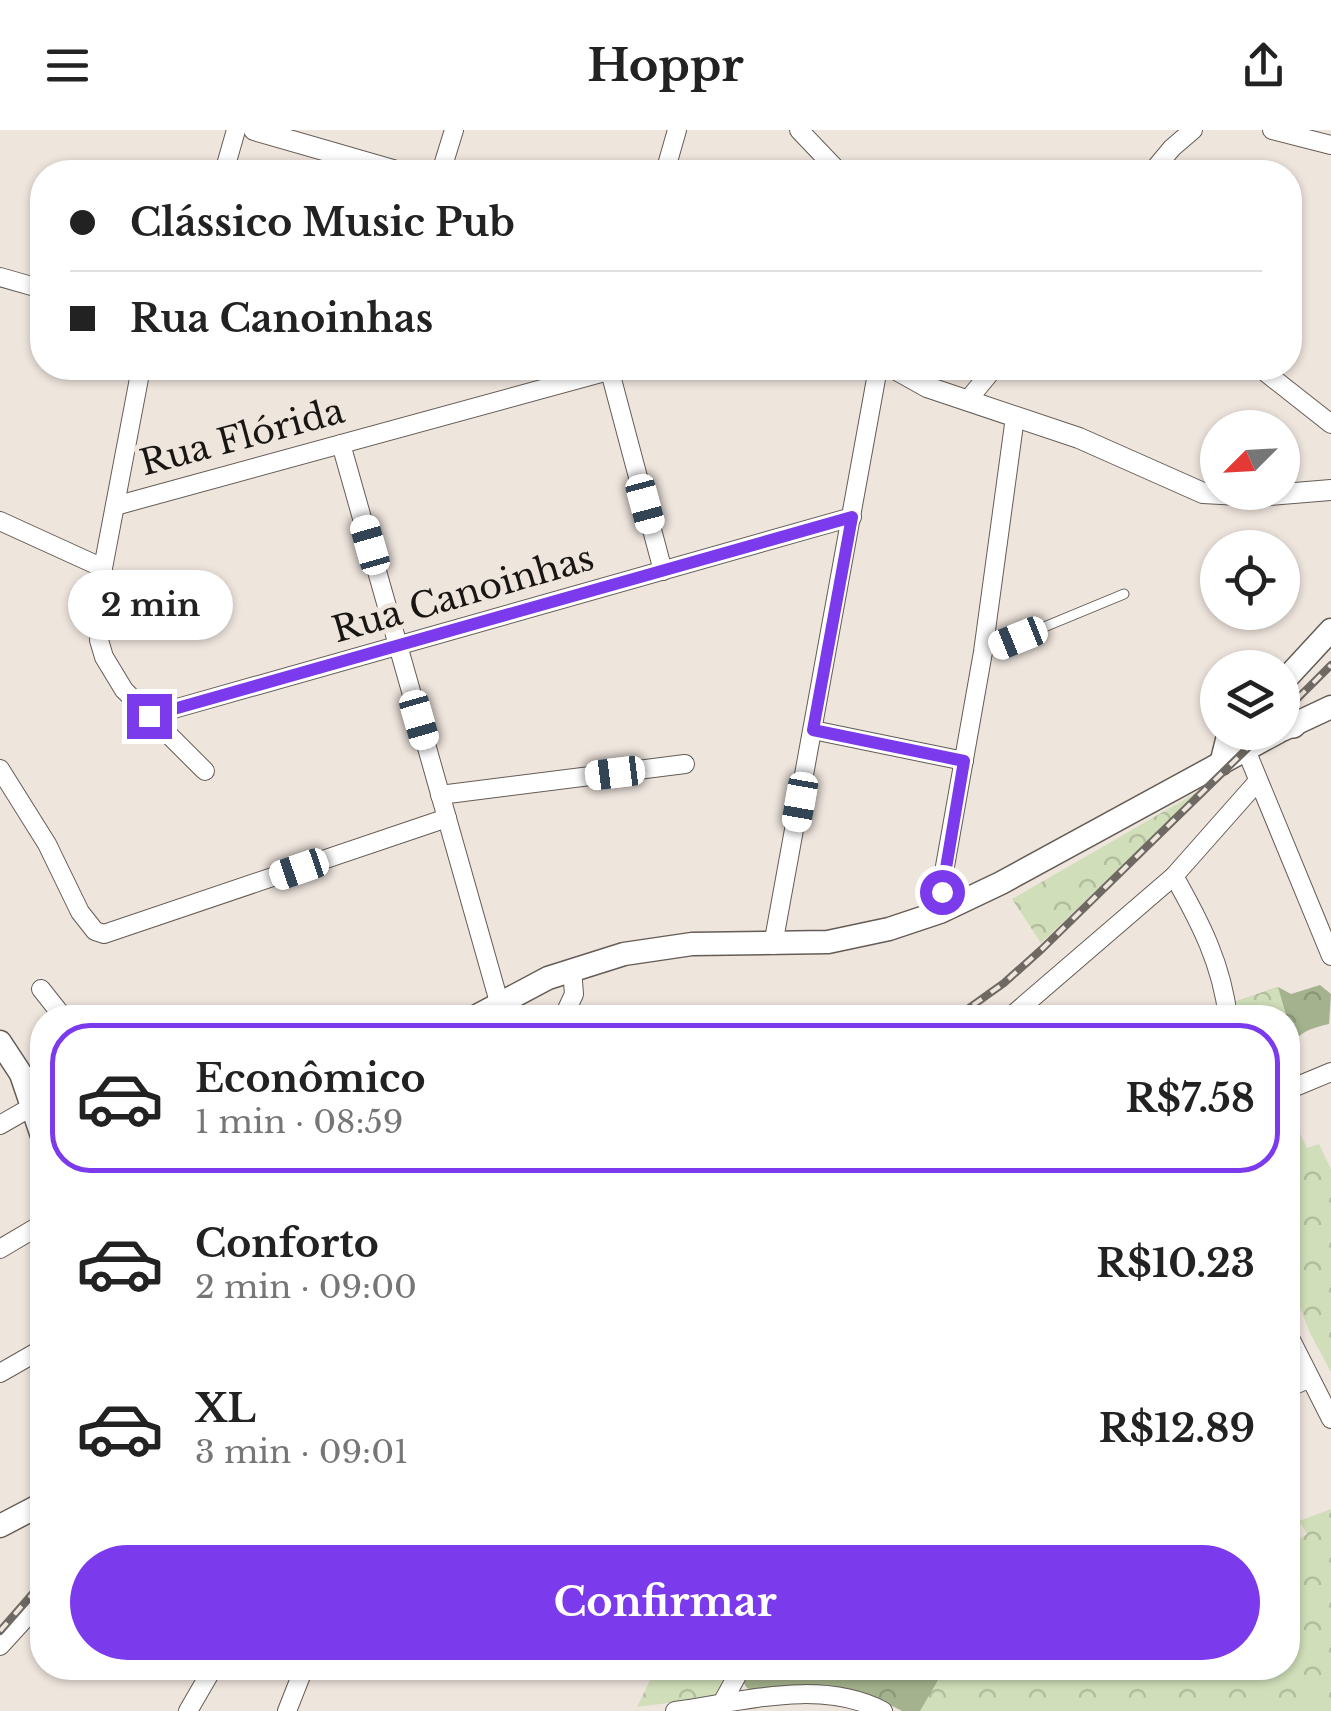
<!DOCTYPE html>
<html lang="pt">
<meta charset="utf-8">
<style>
body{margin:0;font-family:"Libre Baskerville",serif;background:#f2f2f2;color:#222;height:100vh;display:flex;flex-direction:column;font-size:38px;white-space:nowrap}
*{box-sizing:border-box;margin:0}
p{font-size:32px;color:#767676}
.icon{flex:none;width:55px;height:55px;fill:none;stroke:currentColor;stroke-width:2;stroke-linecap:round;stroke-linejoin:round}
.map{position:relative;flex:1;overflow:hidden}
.side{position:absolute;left:30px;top:875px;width:1270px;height:675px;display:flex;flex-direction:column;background:#fff;border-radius:40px;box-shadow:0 2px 8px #0004}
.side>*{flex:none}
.top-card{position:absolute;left:30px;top:30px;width:1272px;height:220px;border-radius:40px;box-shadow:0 2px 8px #0004;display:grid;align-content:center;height:220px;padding:0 40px;background:#fff}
.needle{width:65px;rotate:246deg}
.tools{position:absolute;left:1200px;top:280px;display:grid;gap:20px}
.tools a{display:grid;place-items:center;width:100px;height:100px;border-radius:50%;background:#fff;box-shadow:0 2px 8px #0004;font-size:50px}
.end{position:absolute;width:45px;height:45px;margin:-22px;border:12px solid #7c3aed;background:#fff;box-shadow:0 0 0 5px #fff}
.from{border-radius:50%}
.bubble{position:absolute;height:70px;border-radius:35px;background:#fff;box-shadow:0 2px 8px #0004;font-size:32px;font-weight:700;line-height:70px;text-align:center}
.car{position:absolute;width:30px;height:60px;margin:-30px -15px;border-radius:12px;box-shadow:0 0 8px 2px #0007;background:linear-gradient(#fff 24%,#345 0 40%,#fff 0 76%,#345 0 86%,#fff 0)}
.top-card b{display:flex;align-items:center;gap:35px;height:95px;font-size:38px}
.top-card b+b{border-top:2px solid #e0e0e0}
.top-card i{width:25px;height:25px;background:#222}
ul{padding:18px 0 0;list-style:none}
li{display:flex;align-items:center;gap:30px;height:150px;margin:0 20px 15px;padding:0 20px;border:5px solid transparent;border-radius:40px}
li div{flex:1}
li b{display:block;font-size:38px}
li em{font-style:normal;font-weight:700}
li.active{border-color:#7c3aed}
li>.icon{width:90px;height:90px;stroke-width:1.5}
.cta{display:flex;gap:20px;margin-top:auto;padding:20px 40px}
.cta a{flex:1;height:115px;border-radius:60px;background:#7c3aed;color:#fff;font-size:40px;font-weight:700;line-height:115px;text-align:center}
header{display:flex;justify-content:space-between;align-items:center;height:130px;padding:0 40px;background:#fff;font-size:45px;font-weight:700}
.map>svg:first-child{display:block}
.forest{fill:url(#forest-crowns)}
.park{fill:url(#park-crowns)}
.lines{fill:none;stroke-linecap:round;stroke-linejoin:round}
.service-casing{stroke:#645c55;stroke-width:11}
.minor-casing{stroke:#645c55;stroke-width:20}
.tertiary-casing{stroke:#645c55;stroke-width:22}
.secondary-casing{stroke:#645c55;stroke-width:25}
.primary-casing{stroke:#645c55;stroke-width:28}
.service{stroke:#fff;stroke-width:9}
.minor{stroke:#fff;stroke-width:18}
.tertiary{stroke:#fff;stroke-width:20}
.secondary{stroke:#fff;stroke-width:22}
.primary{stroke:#fff;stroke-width:25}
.rail-casing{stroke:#6f6964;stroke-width:8}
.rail{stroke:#eee5dd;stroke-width:4;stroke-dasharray:11;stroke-linecap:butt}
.route{stroke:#7c3aed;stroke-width:12}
.labels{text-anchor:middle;stroke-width:10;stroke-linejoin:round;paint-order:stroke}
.street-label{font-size:35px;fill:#191512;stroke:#eee5dd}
</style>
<header><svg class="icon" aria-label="menu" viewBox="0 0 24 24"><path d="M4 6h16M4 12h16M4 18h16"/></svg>Hoppr<svg class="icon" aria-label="share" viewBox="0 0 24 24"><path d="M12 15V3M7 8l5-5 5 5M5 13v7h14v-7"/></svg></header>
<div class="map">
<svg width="1331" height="1581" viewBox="0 0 1331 1581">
<defs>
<pattern id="forest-crowns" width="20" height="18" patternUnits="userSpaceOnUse" patternTransform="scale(2.5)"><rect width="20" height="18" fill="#a4b28d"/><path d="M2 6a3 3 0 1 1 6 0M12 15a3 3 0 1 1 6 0" fill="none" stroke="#8d9879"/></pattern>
<pattern id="park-crowns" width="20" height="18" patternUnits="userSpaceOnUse" patternTransform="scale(2.5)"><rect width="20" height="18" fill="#d0deb9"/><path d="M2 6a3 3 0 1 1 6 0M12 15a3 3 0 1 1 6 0" fill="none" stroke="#b2be9e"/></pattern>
</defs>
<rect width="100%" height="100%" fill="#eee5dd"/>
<g class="forest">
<path d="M1320,855L1331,864L1329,894C1298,901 1289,909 1288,941V888L1236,887L1235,872L1278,857L1291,864Z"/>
<path d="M749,1538H1060L1012,1581H902L881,1570L843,1558L821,1556L763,1564L747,1558L743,1552Z"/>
</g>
<g class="park">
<path d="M1201,660L1041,813L1012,769Z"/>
<path d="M1278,857L1287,888L1236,887L1235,872Z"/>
<path d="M1288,978L1307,1018L1319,1014L1331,1039V1242L1310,1203L1288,1147Z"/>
<path d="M1331,1379V1581H920L945,1538H1288V1417L1307,1404L1299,1391Z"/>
<path d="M656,1538H728L714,1567L637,1577Z"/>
</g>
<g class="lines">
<defs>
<path id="service" d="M986,521L1124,464"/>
<g id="minor">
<path d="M799,0L839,42"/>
<path d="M1272,0L1331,15"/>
<path d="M224,42L236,0"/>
<path d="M441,42L454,0"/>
<path d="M665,42L677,0"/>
<path d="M1152,42L1172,18L1193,0"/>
<path d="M0,147L42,159"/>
<path d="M141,238L103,438L99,510L104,527L124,560L205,641"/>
<path d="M609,238L663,441"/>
<path d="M1260,238L1331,294"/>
<path d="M967,271L994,238"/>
<path d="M341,314L499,872"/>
<path d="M115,376L619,238"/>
<path d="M0,391L103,438"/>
<path d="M149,586L852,387"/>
<path d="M813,600L964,631"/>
<path d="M1246,620L1331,826"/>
<path d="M0,639L47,714L80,782L95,801L104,804L447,688"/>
<path d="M440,665L685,634"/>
<path d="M1174,746C1200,792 1222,834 1228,888"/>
<path d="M940,782L944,742L983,522L1015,287"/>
<path d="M773,815L878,238"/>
<path d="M41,859L64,888"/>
<path d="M563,888L574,864L572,839"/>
<path d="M1009,888L1174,746L1258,651"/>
<path d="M1295,957L1331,942"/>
<path d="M0,995L33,976"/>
<path d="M0,1119L42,1094"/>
<path d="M1288,1204L1331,1289"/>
<path d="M0,1243L42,1219"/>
<path d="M1288,1258L1308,1249"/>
<path d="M0,1516L42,1470"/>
<path d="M721,1575L741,1538"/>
<path d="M188,1581L213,1538"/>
<path d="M287,1581L304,1538"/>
<path d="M675,1581C742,1572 820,1548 883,1581"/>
</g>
<g id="tertiary">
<path d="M254,0L400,42"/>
<path d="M893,238L927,257L1079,308L1203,363L1258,366L1331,360"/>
</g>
<g id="secondary">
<path d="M1282,553L1331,500"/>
<path d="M1282,600L1331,577"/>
<path d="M1221,634L1229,602"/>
<path d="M473,888L548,848L624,824L692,814L828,812L889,799L940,782L1001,753L1278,602"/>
<path d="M0,912L21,944L42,1006"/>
<path d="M0,1396L42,1374"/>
</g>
<path id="primary" d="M1282,591L1293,595"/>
</defs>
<use href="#service" class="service-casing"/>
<use href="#minor" class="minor-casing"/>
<use href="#tertiary" class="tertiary-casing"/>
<use href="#secondary" class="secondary-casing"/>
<use href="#primary" class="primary-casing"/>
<use href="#service" class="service"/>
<use href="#minor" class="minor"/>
<use href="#tertiary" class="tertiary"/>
<use href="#secondary" class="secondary"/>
<use href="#primary" class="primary"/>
<defs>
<g id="rail">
<path d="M1282,584L1331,535"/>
<path d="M955,888L1004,853L1042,819L1264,602"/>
<path d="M0,1501L42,1453"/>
</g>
</defs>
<use href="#rail" class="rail-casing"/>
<use href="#rail" class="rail"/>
</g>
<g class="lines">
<path class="route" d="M149,586L852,387L813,600L964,631L942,762"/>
</g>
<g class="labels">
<g class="street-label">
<text transform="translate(242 307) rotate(-15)" y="12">Rua Flórida</text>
<text transform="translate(463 464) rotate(-16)" y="12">Rua Canoinhas</text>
</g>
</g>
</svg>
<div class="tools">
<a><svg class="needle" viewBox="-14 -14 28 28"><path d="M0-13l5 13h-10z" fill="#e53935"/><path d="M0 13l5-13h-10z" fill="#767676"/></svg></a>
<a><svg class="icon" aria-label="locate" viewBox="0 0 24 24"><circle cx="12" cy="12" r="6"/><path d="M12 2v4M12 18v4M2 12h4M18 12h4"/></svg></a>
<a><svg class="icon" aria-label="layers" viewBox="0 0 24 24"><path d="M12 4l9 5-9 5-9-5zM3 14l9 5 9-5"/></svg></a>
</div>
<i class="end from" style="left:942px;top:762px"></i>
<i class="end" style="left:149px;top:586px"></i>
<div class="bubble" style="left:68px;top:440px;width:165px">2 min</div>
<i class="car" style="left:645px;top:374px;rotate:165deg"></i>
<i class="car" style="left:370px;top:415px;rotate:344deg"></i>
<i class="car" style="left:1018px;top:508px;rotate:248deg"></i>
<i class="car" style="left:419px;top:590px;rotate:164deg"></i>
<i class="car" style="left:615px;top:643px;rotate:263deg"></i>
<i class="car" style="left:800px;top:672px;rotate:190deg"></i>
<i class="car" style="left:299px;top:739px;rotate:251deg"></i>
<div class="top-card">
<b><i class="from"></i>Clássico Music Pub</b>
<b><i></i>Rua Canoinhas</b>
</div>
<section class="side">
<ul>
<li class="active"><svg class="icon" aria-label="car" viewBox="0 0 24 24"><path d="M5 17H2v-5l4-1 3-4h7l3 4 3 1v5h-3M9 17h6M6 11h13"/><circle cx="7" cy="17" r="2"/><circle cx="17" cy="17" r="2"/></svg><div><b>Econômico</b><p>1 min · 08:59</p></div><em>R$7.58</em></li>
<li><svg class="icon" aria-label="car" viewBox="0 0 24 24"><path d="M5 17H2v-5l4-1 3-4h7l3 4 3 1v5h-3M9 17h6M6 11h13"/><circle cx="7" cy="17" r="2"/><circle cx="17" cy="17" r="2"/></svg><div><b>Conforto</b><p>2 min · 09:00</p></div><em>R$10.23</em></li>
<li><svg class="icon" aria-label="car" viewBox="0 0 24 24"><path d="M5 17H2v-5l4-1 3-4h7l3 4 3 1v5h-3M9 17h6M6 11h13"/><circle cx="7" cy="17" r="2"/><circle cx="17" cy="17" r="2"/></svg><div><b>XL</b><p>3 min · 09:01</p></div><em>R$12.89</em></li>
</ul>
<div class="cta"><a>Confirmar</a></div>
</section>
</div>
